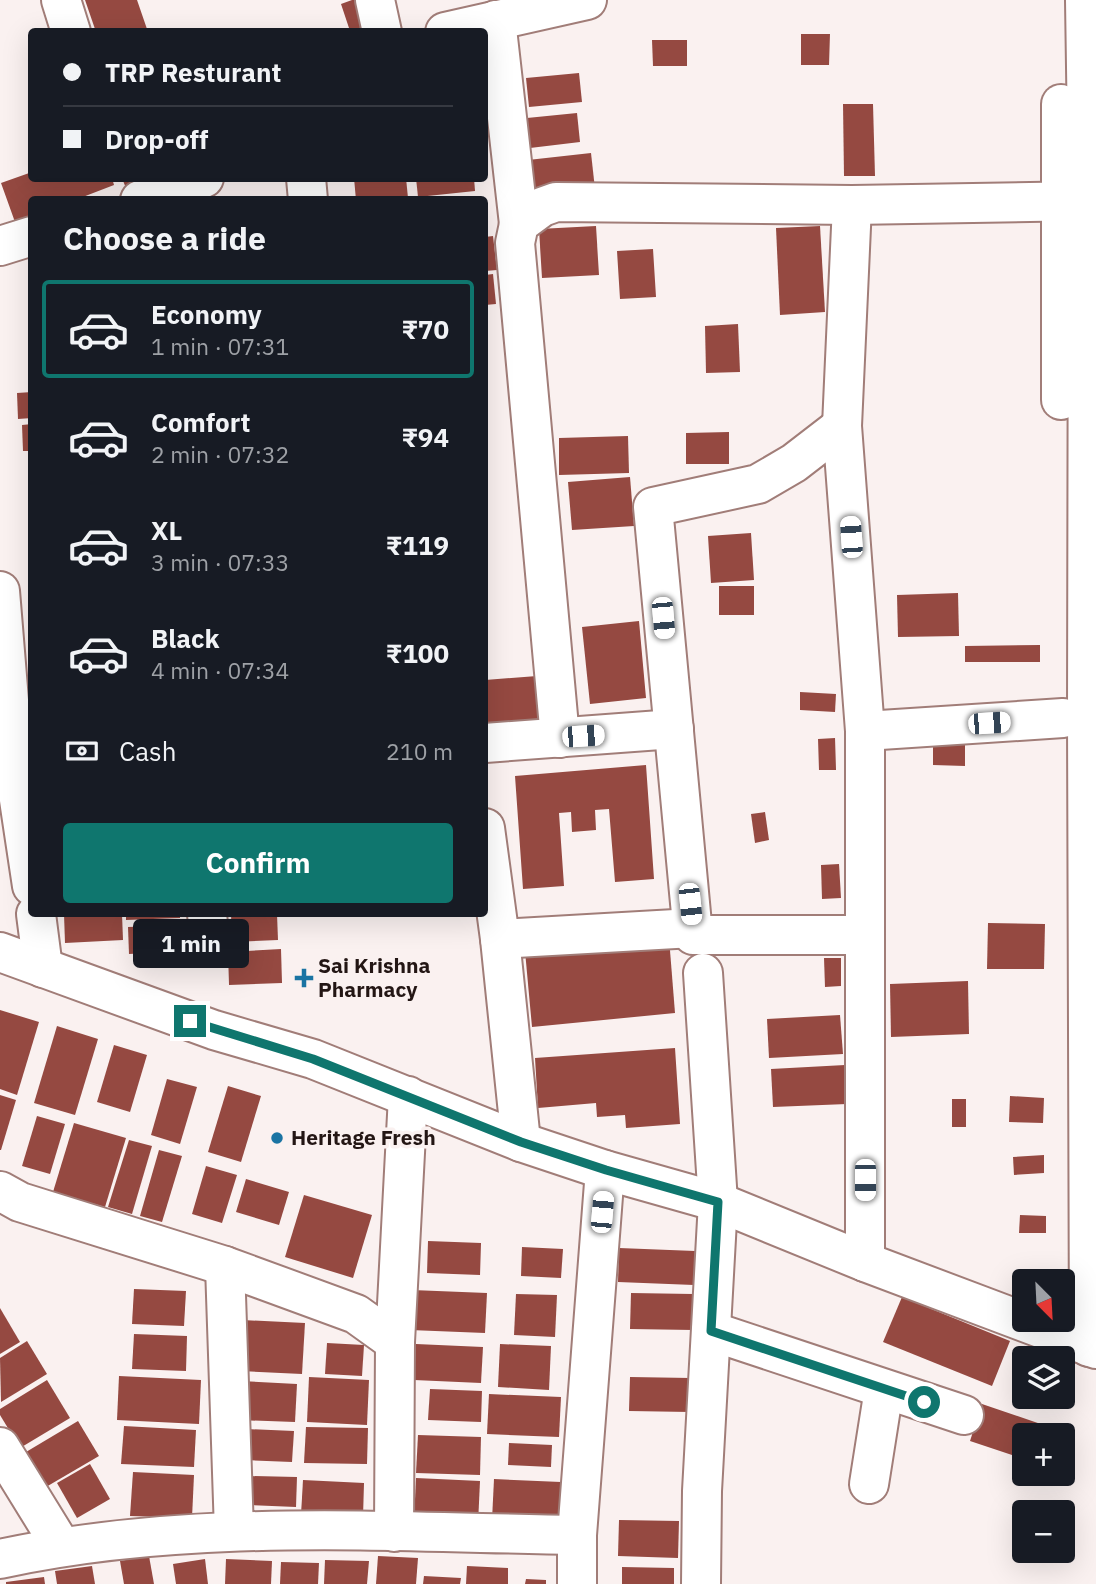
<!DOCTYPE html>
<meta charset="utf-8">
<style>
body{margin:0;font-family:"IBM Plex Sans",sans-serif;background:#242831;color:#f1f3f6;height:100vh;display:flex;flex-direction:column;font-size:26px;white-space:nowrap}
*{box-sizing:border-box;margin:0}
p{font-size:23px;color:#9ea1a6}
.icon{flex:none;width:38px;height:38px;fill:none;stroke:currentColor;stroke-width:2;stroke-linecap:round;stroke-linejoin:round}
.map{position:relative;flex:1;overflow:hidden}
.drawer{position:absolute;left:28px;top:196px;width:460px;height:721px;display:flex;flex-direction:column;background:#171b24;border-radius:7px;box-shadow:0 7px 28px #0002}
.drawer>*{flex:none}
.top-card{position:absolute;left:28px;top:28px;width:460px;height:154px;border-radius:7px;box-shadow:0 7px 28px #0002;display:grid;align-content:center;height:154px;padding:0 35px;background:#171b24}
.needle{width:46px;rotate:156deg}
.fabs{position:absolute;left:1012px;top:1269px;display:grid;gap:14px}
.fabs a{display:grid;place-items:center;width:63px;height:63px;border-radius:7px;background:#171b24;box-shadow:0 7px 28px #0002;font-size:35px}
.end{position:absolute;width:32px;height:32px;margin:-16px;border:9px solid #0f766e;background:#fff;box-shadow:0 0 0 4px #fff}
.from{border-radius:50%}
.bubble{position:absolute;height:49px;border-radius:7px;background:#171b24;box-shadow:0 7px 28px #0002;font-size:23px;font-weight:700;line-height:49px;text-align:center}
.car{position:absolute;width:21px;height:42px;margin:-21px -10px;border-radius:9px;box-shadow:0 0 5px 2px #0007;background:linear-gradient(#fff 24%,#345 0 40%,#fff 0 76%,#345 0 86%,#fff 0)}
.top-card b{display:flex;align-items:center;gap:24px;height:66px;font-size:26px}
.top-card b+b{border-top:2px solid #363941}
.top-card i{width:18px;height:18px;background:#f1f3f6}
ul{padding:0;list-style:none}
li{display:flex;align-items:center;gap:21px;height:98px;margin:0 14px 10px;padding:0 21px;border:4px solid transparent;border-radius:7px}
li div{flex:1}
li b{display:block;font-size:26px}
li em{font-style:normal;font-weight:700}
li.on{border-color:#0f766e}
li>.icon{width:63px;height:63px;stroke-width:1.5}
h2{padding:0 35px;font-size:32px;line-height:84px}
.pay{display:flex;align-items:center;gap:18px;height:77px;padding:0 35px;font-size:26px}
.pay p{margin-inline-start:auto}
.action{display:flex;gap:14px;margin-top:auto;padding:14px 35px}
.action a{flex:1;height:80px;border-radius:7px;background:#0f766e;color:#fff;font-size:28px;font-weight:700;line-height:80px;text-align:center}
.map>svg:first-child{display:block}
.building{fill:#954941}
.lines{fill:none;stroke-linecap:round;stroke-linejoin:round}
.minor-casing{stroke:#a17d78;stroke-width:42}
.minor{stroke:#fff;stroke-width:38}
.route{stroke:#0f766e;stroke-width:9}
.poi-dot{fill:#1a74a3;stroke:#faf1f0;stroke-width:2.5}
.labels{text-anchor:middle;stroke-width:7;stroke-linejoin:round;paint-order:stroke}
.poi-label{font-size:21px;font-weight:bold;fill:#231614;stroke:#faf1f0;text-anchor:start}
</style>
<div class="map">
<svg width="1096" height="1584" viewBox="0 0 1096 1584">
<rect width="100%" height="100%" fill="#faf1f0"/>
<g class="building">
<path d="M85,0H137L148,32H96Z"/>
<path d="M352,0H364L372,24L350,31L341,4Z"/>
<path d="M801,34H830L829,65H801Z"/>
<path d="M652,40H687V66H653Z"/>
<path d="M579,73L582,102L529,107L526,78Z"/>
<path d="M843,104H873L875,176H844Z"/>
<path d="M577,113L580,142L530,148L527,118Z"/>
<path d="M591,153L595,189L532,196L528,160Z"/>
<path d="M32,172V178H112L114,185L75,200H32V216L15,222L1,183Z"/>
<path d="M122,178H163L129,196Z"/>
<path d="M354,178H406L408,198L356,200Z"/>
<path d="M416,178H474L475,191L418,197Z"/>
<path d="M596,226L599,275L542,278L539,229Z"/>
<path d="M820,226L825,312L780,315L776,228Z"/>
<path d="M493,236L497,270L485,271V237Z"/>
<path d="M653,249L656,297L620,299L617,251Z"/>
<path d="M493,274L496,304L485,305V275Z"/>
<path d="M738,324L740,372L706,373L705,326Z"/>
<path d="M32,392V418L18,419L17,393Z"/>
<path d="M32,424V451H23L22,425Z"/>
<path d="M729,432V464H686V433Z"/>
<path d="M628,436L629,473L559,475V438Z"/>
<path d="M28,460H32V491L29,492Z"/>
<path d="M630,477L634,526L572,530L568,482Z"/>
<path d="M751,533L754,580L711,583L708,536Z"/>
<rect x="719" y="586" width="35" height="29"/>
<path d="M958,593L959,636L898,637L897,595Z"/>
<path d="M639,621L646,698L590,704L582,627Z"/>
<path d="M1040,645V662H965V646Z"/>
<path d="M537,676L541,720L485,724V680Z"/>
<path d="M800,692L836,694L835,712L800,710Z"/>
<path d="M835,738L836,770H819L818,739Z"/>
<path d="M933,741H965V766L933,765Z"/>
<path d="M646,765L654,879L615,882L609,809L595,810L596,830L572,832L571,812L559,813L564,886L523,889L515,776Z"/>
<path d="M765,812L769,840L755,843L751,814Z"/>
<path d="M839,864L841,898L822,899L821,865Z"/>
<path d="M64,914H122L123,940L65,943Z"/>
<path d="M126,914H180V918L126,920Z"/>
<path d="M231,914H277L278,940L232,942Z"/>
<path d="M988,923L1045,924L1044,969H987Z"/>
<path d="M183,925L185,951L129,954L128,927Z"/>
<path d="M669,938L675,1013L532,1027L525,951Z"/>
<path d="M281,949L282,983L229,985L228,952Z"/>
<path d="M824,958H841V986L825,987Z"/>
<path d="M968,981L969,1034L891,1037L890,984Z"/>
<path d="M0,1010L39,1022L17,1095L0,1089Z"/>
<path d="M840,1015L843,1054L769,1058L767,1019Z"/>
<path d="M57,1026L98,1039L75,1115L34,1103Z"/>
<path d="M114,1045L147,1055L130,1112L97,1102Z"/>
<path d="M675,1048L680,1124L626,1128L625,1115L597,1117L596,1103L538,1108L535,1058Z"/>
<path d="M845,1065L847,1104L773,1107L771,1069Z"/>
<path d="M167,1079L197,1087L180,1144L151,1135Z"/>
<path d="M228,1086L261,1096L241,1162L208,1152Z"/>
<path d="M0,1095L16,1100L1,1150H0Z"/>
<path d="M1010,1096L1044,1098L1043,1123L1009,1122Z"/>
<rect x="952" y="1099" width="14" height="28"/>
<path d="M37,1116L65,1124L50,1174L22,1166Z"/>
<path d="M74,1123L126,1138L105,1207L53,1192Z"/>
<path d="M129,1140L152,1146L132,1214L108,1207Z"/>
<path d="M159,1150L182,1156L162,1222L140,1216Z"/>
<path d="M1044,1155V1173L1014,1175L1013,1157Z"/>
<path d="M206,1166L237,1175L222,1223L192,1214Z"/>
<path d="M246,1179L289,1192L279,1225L236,1212Z"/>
<path d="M304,1195L372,1215L353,1278L285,1257Z"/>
<path d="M1020,1215L1046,1216V1233H1019Z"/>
<path d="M428,1241L481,1243L480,1275L427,1273Z"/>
<path d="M522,1247L563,1249L561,1278L521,1276Z"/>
<path d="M619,1248L695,1251L694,1285L618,1282Z"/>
<path d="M134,1289L186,1291L184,1326L132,1324Z"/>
<path d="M412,1290L487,1293L485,1333L410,1330Z"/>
<path d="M631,1293L693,1294V1330L630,1329Z"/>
<path d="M516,1294L557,1295L555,1337L514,1335Z"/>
<path d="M902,1297L1010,1341L992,1386L883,1342Z"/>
<path d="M0,1308L20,1342L0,1354Z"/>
<path d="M243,1320L305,1323L302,1374L240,1371Z"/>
<path d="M134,1334L187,1336L186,1371L132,1369Z"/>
<path d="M27,1341L47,1374L1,1402L0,1358Z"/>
<path d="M327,1343L364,1345L362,1376L325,1374Z"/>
<path d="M416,1344L483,1347L481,1383L414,1380Z"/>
<path d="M500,1344L551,1346L549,1390L498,1387Z"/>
<path d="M119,1376L201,1380L199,1424L117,1420Z"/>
<path d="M309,1377L369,1380L367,1425L307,1422Z"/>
<path d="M630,1377L691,1378L690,1412L629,1411Z"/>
<path d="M47,1380L70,1418L20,1448L0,1415V1409Z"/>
<path d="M240,1381L297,1384L295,1422L238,1420Z"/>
<path d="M430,1389L482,1391L481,1422L428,1420Z"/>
<path d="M489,1394L561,1397L559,1437L487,1434Z"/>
<path d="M982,1404L1064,1432L1063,1435H1024V1459L970,1441Z"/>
<path d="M78,1421L99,1456L46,1487L26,1452Z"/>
<path d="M124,1426L196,1430L194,1467L121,1464Z"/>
<path d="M306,1427L368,1428L367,1464L304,1463Z"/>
<path d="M247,1429L294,1431L292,1462L245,1460Z"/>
<path d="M418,1435L481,1437L480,1475L416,1473Z"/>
<path d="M509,1443L552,1445L551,1467L508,1465Z"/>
<path d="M90,1464L110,1499L77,1518L57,1483Z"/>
<path d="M133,1472L194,1475L192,1518L130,1516Z"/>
<path d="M248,1476L297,1477L296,1507L247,1505Z"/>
<path d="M416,1478L480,1481L478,1524L414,1521Z"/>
<path d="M494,1479L561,1482L559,1523L492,1520Z"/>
<path d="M303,1480L364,1483L363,1517L301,1515Z"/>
<path d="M619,1520L679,1521L678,1558L618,1556Z"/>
<path d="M149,1556L154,1584H124L120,1561Z"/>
<path d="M378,1556L418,1558L416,1584H376Z"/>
<path d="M205,1559L208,1584H176L173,1564Z"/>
<path d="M226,1559L272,1561L271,1584H225Z"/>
<path d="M325,1560L369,1561L367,1584H324Z"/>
<path d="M281,1562L319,1563L318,1584H280Z"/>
<path d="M92,1566L95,1584H57L55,1571Z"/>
<path d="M467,1566L508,1568V1584H466Z"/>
<path d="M622,1567L674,1568V1584H622Z"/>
<path d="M424,1576L461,1578L460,1584H423Z"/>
<path d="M44,1577L45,1584H6V1582Z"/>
<path d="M526,1579L546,1580V1584H525Z"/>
</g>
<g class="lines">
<defs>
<g id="minor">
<path d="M61,0L71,32"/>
<path d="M375,0L382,32"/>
<path d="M1085,0L1088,201L1087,717L1089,1347"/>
<path d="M496,20L519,224"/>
<path d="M445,32L587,0"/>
<path d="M1061,104V400"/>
<path d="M306,178L308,200"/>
<path d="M140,200L204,178"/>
<path d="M852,205L842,426L865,731V1262"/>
<path d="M0,246L32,236"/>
<path d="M842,426L794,463L758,484L653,507L693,935H865"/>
<path d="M0,591L15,773L32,886"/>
<path d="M865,731L1063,718"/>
<path d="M560,738L515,243L519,224L542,207L556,202L852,205L1086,201"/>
<path d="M485,743L674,729"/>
<path d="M485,828L500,939L521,1142"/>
<path d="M36,914L43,968"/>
<path d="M207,914L209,934"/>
<path d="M500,939L693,928"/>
<path d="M0,952L214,1030L313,1059L521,1142L605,1170L718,1202L865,1262L1096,1349"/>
<path d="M0,1191L20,1202L225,1266L356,1314L395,1342"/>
<path d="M225,1266L234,1531"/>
<path d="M711,1331L964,1415"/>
<path d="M0,1447L61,1546"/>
<path d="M869,1484L884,1389"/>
<path d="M394,1532L395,1342L408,1096"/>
<path d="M0,1559C189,1518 385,1532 577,1535"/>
<path d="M577,1584V1535L605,1170"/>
<path d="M701,1584L702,1491L718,1202L703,973"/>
</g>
</defs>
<use href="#minor" class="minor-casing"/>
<use href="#minor" class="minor"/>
</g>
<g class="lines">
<path class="route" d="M190,1021L313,1059L521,1142L606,1170L718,1202L711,1331L924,1402"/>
</g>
<g class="poi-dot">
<path d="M300.5 967.5h7v7h7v7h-7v7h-7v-7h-7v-7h7z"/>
<circle cx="277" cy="1138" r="7"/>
</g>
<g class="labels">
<g class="poi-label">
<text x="318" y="973">Sai Krishna<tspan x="318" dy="24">Pharmacy</tspan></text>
<text x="291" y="1145">Heritage Fresh</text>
</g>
</g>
</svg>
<div class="fabs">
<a><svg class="needle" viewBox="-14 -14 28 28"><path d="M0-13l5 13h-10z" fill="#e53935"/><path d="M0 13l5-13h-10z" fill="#9ea1a6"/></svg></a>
<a><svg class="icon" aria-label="layers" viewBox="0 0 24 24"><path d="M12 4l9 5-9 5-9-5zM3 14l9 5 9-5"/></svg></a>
<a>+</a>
<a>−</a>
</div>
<i class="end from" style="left:924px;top:1402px"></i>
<i class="end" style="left:190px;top:1021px"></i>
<div class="bubble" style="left:133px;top:919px;width:116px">1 min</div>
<i class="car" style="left:851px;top:537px;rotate:356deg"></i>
<i class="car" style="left:663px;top:618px;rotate:175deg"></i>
<i class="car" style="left:989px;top:723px;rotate:86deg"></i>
<i class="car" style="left:583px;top:736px;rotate:86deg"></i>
<i class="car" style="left:690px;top:904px;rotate:174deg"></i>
<i class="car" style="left:865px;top:1180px;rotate:180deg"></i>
<i class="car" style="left:602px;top:1212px;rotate:5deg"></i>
<div class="top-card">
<b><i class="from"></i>TRP Resturant</b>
<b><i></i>Drop-off</b>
</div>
<section class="drawer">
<h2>Choose a ride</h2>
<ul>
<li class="on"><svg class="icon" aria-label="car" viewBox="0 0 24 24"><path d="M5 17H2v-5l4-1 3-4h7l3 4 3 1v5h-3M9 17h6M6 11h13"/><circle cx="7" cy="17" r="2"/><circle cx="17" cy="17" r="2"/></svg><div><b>Economy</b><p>1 min · 07:31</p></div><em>₹70</em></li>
<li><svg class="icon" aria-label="car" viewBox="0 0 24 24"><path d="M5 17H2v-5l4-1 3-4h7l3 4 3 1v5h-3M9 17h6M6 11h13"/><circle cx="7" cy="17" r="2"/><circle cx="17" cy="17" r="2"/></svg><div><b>Comfort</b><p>2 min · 07:32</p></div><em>₹94</em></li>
<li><svg class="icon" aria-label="car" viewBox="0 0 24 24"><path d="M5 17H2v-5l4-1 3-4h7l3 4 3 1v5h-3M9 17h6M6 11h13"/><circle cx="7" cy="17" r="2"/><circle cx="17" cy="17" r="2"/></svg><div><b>XL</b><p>3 min · 07:33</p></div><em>₹119</em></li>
<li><svg class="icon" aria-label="car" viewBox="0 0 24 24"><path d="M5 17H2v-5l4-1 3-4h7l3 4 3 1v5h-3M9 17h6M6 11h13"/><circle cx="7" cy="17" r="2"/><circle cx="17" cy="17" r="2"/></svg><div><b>Black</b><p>4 min · 07:34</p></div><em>₹100</em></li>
</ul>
<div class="pay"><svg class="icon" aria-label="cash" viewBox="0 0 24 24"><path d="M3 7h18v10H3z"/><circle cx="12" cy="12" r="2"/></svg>Cash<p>210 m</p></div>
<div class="action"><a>Confirm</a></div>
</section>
</div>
